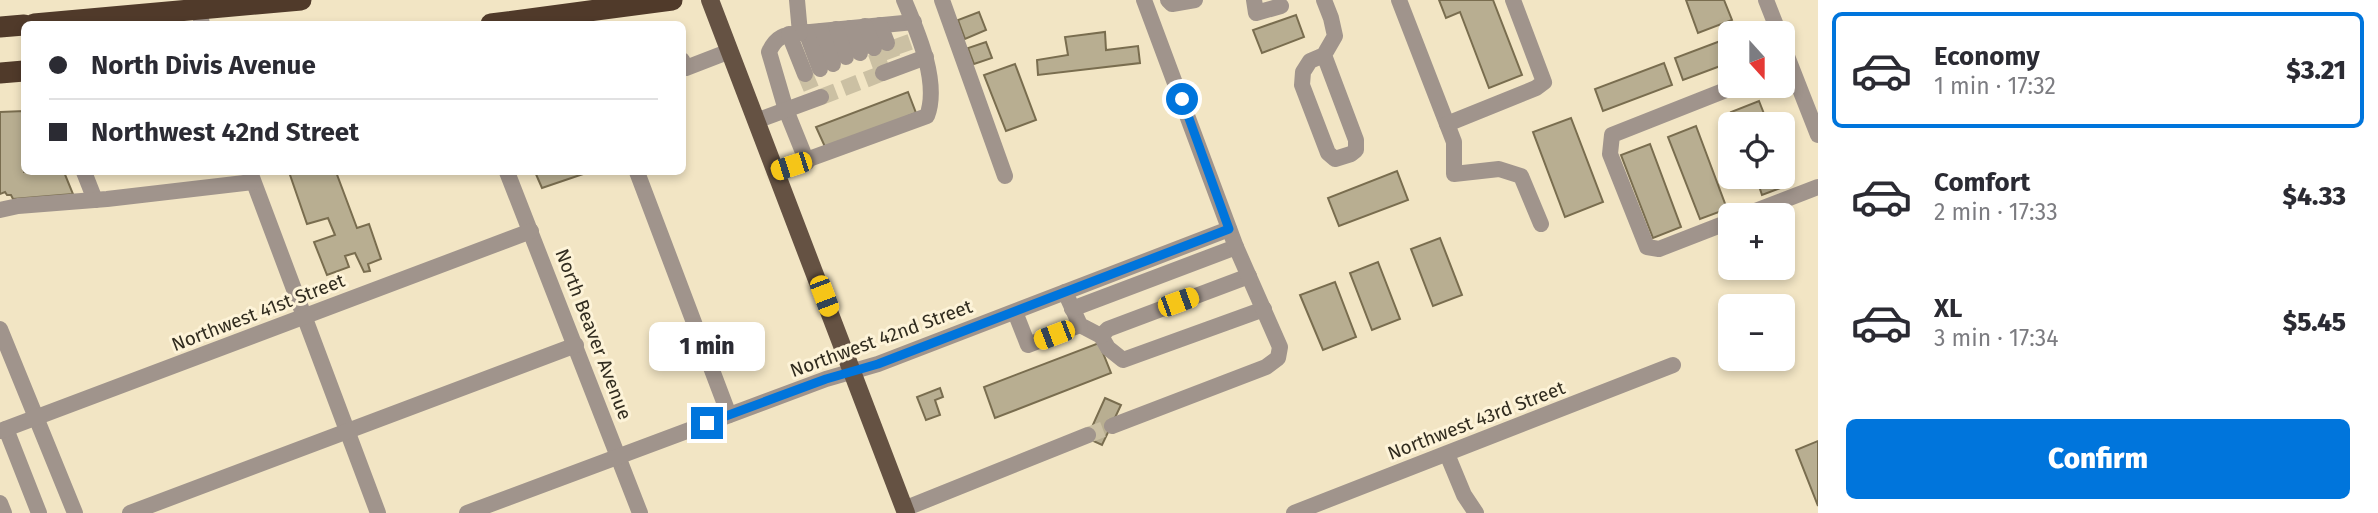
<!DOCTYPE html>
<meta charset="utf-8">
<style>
body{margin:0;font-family:"Fira Sans",sans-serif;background:#f7f7f7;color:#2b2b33;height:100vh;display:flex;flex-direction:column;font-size:26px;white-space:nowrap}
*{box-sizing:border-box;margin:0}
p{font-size:23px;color:#7c7c81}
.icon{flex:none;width:38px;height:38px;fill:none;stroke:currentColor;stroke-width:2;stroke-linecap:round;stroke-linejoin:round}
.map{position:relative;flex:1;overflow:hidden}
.drawer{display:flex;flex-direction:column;background:#fff;width:560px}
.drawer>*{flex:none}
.top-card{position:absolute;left:21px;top:21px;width:665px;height:154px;border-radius:10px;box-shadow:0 4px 10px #0003;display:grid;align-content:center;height:154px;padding:0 28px;background:#fff}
.needle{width:46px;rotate:159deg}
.controls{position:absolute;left:1718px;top:21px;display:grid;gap:14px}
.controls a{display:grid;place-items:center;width:77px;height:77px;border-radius:10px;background:#fff;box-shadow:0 4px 10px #0003;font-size:35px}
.end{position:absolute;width:32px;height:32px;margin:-16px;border:9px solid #0075dc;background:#fff;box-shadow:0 0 0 4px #fff}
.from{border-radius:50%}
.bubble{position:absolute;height:49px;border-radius:10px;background:#fff;box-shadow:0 4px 10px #0003;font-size:23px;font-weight:800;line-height:49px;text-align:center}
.car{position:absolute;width:21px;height:42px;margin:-21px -10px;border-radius:9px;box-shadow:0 0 5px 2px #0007;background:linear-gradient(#f5c518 24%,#345 0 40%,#f5c518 0 76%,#345 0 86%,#f5c518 0)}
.top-card b{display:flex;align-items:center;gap:24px;height:66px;font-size:26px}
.top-card b+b{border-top:2px solid #e1e1e2}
.top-card i{width:18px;height:18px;background:#2b2b33}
ul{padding:12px 0 0;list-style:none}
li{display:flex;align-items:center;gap:21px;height:116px;margin:0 14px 10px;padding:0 14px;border:4px solid transparent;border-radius:10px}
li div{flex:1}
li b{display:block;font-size:26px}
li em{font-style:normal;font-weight:800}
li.selected{border-color:#0075dc}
li>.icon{width:63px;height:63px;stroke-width:1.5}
.action{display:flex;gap:14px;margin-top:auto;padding:14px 28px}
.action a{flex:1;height:80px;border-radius:10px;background:#0075dc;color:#fff;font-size:28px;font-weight:800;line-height:80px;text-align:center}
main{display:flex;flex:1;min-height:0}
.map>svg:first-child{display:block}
.building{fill:#b8ae91;stroke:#796d4f;stroke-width:2}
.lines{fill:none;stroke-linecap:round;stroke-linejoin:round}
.minor-tunnel{stroke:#cbc0a3;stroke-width:16;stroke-dasharray:16 8;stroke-linecap:butt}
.minor{stroke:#a0948c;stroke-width:16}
.major{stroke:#655243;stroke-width:18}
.highway{stroke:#503a2a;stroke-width:21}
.route{stroke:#0075dc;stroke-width:9}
.labels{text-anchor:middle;stroke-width:6;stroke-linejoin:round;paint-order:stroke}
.street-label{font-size:19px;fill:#312c1f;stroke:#fdf3d8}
</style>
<main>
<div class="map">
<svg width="1818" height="513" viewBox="0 0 1818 513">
<rect width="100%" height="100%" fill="#f2e5c4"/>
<g class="building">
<path d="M1439,0H1493L1522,75L1489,88L1460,12L1446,18Z"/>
<path d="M1686,0H1724L1732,20L1698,33Z"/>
<path d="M979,12L986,30L965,39L958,20Z"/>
<path d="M1296,15L1304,37L1262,53L1253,30Z"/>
<path d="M1105,32L1106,50L1138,46L1140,63L1038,75L1037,60L1068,55L1065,37Z"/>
<path d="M1731,37V62L1683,80L1675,58Z"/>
<path d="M986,42L992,58L974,64L968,48Z"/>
<path d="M1664,63L1672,85L1603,111L1595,89Z"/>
<path d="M1015,64L1036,120L1006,131L984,75Z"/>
<path d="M908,92L916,113L826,149L816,127Z"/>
<path d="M1759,101L1768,124H1735L1731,112Z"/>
<path d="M24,111V172H64L73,194L13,199L11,195H7L5,192L0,194V112Z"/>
<path d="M1571,118L1603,202L1565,217L1533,132Z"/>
<path d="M1696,126L1727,209L1700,219L1668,137Z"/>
<path d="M1650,144L1681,227L1653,238L1621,155Z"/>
<path d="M1783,163L1791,184L1762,195L1756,177H1783Z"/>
<path d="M1397,171L1408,200L1339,226L1328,198Z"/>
<path d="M289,172H336L357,228L369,224L381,259L368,264L370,271L364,272L355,253L345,256L349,267L327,275L314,242L335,235L328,218L307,224Z"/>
<path d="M535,172H589L542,188Z"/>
<path d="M1440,238L1462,295L1433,306L1411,249Z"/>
<path d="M1378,262L1400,319L1372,330L1350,273Z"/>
<path d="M1335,282L1356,337L1323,350L1300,295Z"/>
<path d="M1099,343L1111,373L995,418L984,387Z"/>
<path d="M940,388L943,397L935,400L940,415L926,420L917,397Z"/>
<path d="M1105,398L1121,405L1102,445L1087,438Z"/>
<path d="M1818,441V506L1796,450Z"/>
</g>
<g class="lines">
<g class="minor-tunnel">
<path d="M900,37L906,54"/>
<path d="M887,43L893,59"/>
<path d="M805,74L813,93"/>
<path d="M821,97L883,73L874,48"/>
<path d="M1088,435L1112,426"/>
</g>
<g class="minor">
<path d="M797,0L800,33L914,22"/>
<path d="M942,0L1005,176"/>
<path d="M1168,0L1172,4L1195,0"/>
<path d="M1254,0L1256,13L1281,6"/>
<path d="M1324,0L1331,18L1335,36L1324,55L1310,61L1303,72L1302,85L1328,153L1335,159L1351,154L1356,150V140L1324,55"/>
<path d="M1399,0L1454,142V174L1499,169L1521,176L1541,224"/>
<path d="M1766,0L1779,33"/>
<path d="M199,10L202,24"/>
<path d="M880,25L887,43"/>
<path d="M865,26L874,48"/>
<path d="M850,28L860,53"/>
<path d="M836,29L846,57"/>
<path d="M821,31L833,64"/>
<path d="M806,32L820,69"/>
<path d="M800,33C784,35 776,36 769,52L786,110L807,162"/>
<path d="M789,34L805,74"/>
<path d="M1783,46L1818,135"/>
<path d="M682,60L686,68L730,51"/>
<path d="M883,73L926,57"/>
<path d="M756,121L821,97"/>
<path d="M1447,124L1536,88L1544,82L1513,0"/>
<path d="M776,171L927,116C940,82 917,31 904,0"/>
<path d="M84,172L95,200"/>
<path d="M250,172L378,513"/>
<path d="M507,172L640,513"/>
<path d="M637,172L729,415"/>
<path d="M0,210L18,206L107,199L253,182"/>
<path d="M1745,215L1818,187"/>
<path d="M1731,221L1659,249L1647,247L1610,154L1612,135L1736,86"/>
<path d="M1065,292L1080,325L1101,336L1108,348L1123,360L1264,309"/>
<path d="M1072,309L1236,247"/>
<path d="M1015,312L1028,345L1080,325"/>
<path d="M0,329L75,513"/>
<path d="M1101,336L1108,329L1249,276"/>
<path d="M1112,426L1266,367L1278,358L1280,347L1236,247L1144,0"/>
<path d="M6,429L39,513"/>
<path d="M0,431L531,231"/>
<path d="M1447,454L1464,495L1476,513"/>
<path d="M0,503L4,513"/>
<path d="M904,509L1088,435"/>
<path d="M130,513L576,345"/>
<path d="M467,513L826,379L878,364L1229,229"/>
<path d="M1294,513L1673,365"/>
</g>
<path class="major" d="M710,0L906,513"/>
<g class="highway">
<path d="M34,24L301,0"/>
<path d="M491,24L672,0"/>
<path d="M0,27L24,25"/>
<path d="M0,73L24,71"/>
</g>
</g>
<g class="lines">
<path class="route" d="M707,423L826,379L878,364L1229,229L1182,99"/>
</g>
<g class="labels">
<g class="street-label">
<text transform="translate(258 312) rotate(-21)" y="7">Northwest 41st Street</text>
<text transform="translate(594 334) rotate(69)" y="7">North Beaver Avenue</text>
<text transform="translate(881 338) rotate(-20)" y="7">Northwest 42nd Street</text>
<text transform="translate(1476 420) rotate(-21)" y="7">Northwest 43rd Street</text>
</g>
</g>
</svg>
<div class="controls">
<a><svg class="needle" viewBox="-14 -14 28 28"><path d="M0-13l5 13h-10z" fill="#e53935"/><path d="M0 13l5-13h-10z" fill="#7c7c81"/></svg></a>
<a><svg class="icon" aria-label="locate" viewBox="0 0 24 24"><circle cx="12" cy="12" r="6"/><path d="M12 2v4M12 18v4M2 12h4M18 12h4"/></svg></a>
<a>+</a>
<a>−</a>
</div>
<i class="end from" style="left:1182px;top:99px"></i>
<i class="end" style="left:707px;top:423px"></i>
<div class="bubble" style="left:649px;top:322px;width:116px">1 min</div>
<i class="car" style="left:791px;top:166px;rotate:252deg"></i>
<i class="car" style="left:824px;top:296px;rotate:159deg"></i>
<i class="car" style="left:1178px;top:302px;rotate:70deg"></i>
<i class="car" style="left:1054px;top:335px;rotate:249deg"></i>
<div class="top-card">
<b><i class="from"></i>North Divis Avenue</b>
<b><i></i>Northwest 42nd Street</b>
</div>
</div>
<section class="drawer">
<ul>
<li class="selected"><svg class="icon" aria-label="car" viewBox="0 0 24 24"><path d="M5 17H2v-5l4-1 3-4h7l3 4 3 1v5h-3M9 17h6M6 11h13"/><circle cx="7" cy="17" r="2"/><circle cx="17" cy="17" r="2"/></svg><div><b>Economy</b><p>1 min · 17:32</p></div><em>$3.21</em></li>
<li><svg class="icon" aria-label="car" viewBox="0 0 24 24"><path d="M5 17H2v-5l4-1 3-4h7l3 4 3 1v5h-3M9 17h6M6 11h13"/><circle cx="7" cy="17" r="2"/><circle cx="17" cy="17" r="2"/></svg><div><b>Comfort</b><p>2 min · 17:33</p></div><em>$4.33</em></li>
<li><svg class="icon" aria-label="car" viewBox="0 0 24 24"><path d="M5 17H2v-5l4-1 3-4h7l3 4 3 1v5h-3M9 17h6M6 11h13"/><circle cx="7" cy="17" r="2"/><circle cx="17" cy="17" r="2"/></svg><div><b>XL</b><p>3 min · 17:34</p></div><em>$5.45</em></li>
</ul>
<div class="action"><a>Confirm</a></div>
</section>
</main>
